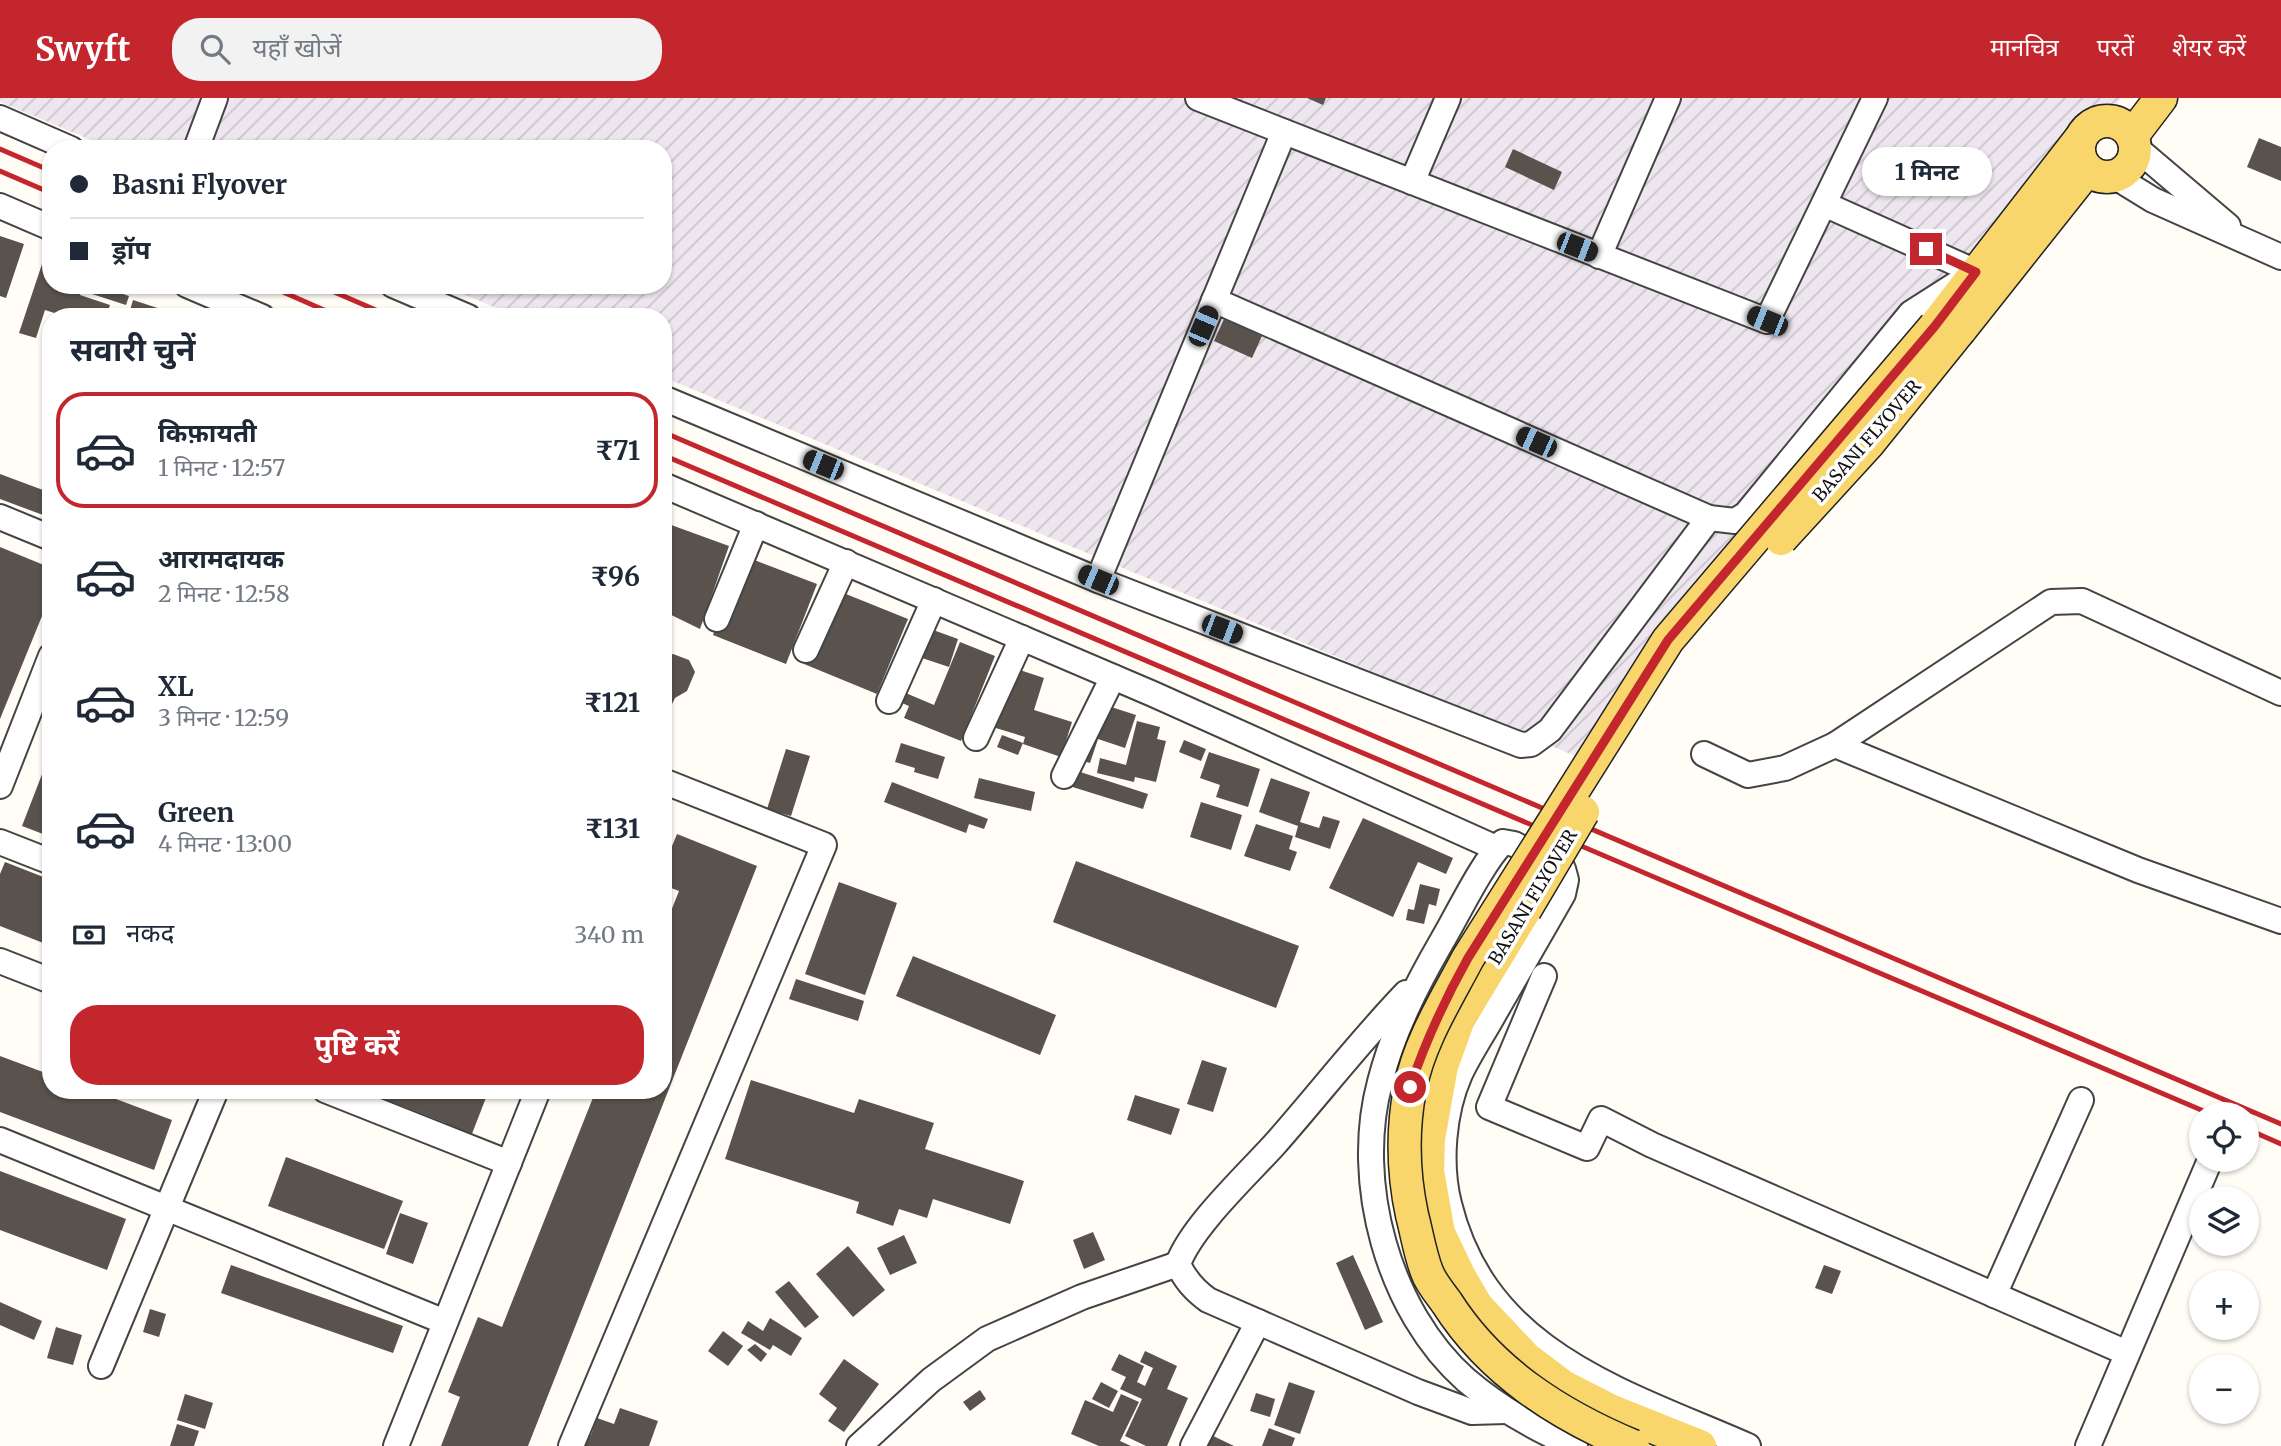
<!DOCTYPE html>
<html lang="hi">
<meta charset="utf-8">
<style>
body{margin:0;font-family:Merriweather,"Noto Sans Devanagari",serif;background:#f2f2f3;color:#1f2937;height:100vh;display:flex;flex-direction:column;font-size:26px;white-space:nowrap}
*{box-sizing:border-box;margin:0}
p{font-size:23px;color:#747a83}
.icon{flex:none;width:38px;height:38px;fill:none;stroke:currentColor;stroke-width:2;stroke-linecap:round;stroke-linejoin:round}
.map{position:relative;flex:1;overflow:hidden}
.sheet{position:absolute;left:42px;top:210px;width:630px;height:791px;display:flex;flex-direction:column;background:#fff;border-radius:28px;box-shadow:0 2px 5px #0004}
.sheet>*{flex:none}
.hud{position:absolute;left:42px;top:42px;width:630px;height:154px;border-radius:28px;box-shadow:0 2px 5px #0004;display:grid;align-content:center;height:154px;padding:0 28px;background:#fff}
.controls{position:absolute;left:2189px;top:1004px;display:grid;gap:14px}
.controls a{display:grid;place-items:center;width:70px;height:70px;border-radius:50%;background:#fff;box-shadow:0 2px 5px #0004;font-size:35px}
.end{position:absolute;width:32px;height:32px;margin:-16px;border:9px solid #c4262e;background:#fff;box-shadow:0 0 0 4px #fff}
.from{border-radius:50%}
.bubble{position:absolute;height:49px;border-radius:24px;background:#fff;box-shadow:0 2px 5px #0004;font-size:23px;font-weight:700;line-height:49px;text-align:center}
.car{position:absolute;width:21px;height:42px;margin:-21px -10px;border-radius:9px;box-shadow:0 0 5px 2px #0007;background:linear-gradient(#222 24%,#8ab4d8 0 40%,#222 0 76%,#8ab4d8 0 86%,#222 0)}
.hud b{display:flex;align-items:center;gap:24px;height:66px;font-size:26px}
.hud b+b{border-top:2px solid #e0e1e3}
.hud i{width:18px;height:18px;background:#1f2937}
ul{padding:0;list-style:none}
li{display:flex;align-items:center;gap:21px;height:116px;margin:0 14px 10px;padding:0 14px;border:4px solid transparent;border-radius:28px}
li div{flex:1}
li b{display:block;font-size:26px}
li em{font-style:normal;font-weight:700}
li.active{border-color:#c4262e}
li>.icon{width:63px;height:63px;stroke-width:1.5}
h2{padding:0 28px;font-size:32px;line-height:84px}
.pay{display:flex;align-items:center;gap:18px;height:77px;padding:0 28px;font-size:26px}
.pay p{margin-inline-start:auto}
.action{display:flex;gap:14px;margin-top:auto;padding:14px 28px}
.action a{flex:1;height:80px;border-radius:28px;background:#c4262e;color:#fff;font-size:28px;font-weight:700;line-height:80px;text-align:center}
header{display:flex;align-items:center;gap:42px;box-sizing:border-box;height:98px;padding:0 35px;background:#c4262e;color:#fff}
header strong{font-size:33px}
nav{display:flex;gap:38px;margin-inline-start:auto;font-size:24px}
.search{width:490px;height:63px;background:#f2f2f3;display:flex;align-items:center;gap:18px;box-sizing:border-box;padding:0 24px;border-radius:28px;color:#747a83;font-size:26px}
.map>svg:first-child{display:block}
.industrial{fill:url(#industrial-furrows)}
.building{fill:#5a524d}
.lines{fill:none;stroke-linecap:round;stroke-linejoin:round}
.minor-casing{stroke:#444;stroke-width:28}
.major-casing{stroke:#222;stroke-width:35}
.minor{stroke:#fff;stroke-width:24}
.major{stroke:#f9d66b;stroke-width:32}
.rail{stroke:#c4262e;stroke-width:5}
.major-bridge-casing{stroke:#222;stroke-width:35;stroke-linecap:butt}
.major-bridge{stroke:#f9d66b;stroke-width:32}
.route{stroke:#c4262e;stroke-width:9}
.labels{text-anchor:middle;stroke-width:7;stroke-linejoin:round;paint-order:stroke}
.street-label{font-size:18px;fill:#111;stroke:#fff}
</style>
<header>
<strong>Swyft</strong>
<div class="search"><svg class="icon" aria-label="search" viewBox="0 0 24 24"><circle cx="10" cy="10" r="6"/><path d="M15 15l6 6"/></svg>यहाँ खोजें</div>
<nav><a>मानचित्र</a><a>परतें</a><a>शेयर करें</a></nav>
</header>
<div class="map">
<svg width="2281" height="1348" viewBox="0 0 2281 1348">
<defs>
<pattern id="industrial-furrows" width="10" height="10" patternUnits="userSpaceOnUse" patternTransform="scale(1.75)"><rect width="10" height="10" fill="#eee6ef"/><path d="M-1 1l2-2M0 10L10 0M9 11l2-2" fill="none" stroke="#cbc4cc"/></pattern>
</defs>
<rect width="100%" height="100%" fill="#fffdf5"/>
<path class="industrial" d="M0,0H2121L1590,664L663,279V219H518L442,187H663V51H113L0,4Z"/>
<g class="building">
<path d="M1307,0H1326L1323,7Z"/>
<path d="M2259,40L2281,49V83L2247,69Z"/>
<path d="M1513,51L1562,74L1554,92L1505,69Z"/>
<path d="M0,138L24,146L6,200L0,198Z"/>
<path d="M45,157L51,159V187H83L80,197L110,207L106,219H67L45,212L36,240L19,235Z"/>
<path d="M94,187H119L117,194L129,198L126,207L92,196Z"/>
<path d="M133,202L173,215L174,212L194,219H128Z"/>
<path d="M1224,221L1262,238L1252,260L1214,243Z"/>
<path d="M0,376L51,395V420L0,401Z"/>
<path d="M663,424L729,448L700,531L663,513Z"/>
<path d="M0,449L51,470V496L0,621Z"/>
<path d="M744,458L817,486L786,566L713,537Z"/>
<path d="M836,492L908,521L877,596L804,566Z"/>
<path d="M925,529L958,541L949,569L910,556Z"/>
<path d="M960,544L995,558L961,643L904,620L909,608L897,603L901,593L934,607Z"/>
<path d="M673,556L689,562L695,574L687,593L675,600L671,608L663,605V559Z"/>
<path d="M1011,569L1044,580L1034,612L1072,624L1061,659L1023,646L1025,639L986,627Z"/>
<path d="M1102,606L1136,617L1125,650L1098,641L1090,665L1074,660Z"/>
<path d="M1137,623L1160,629L1157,641L1166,643L1156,684L1135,679L1134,684L1097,675L1100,660L1126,667Z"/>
<path d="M1002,637L1023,645L1018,657L997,649Z"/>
<path d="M1184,642L1206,651L1201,663L1179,654Z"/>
<path d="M901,645L945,659L938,681L914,674L915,670L895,664Z"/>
<path d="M786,651L810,658L791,718L767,711Z"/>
<path d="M51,653V739L22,728Z"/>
<path d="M1209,654L1260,671L1248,709L1216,699L1220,687L1200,680Z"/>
<path d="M1068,670L1148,696L1143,711L1063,686Z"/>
<path d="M979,680L1035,694L1031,713L974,700Z"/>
<path d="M1271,680L1310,694L1300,724L1319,730L1323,718L1340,723L1330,751L1295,739L1298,728L1259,714Z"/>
<path d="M892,684L988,721L984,731L969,726L966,735L884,704Z"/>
<path d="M1201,704L1242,717L1231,752L1190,739Z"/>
<path d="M1363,720L1453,760L1446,776L1418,764L1393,819L1329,790Z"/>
<path d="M1256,726L1293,738L1289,751L1297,754L1290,773L1244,758Z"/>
<path d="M677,736L757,768L528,1348H441L460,1299L448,1294L478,1219L502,1229L596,992H663V833L679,793L663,787V770Z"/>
<path d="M1076,763L1299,848L1276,910L1053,824Z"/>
<path d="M5,764L51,782V848L0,828V776Z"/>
<path d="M839,784L897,805L865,897L805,876Z"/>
<path d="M1420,786L1440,791L1436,808L1429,806L1424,826L1406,822L1408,811L1414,812Z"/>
<path d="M913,858L1056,917L1040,957L896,898Z"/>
<path d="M796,881L864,903L858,923L789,901Z"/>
<path d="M0,958L51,977V992H92L172,1022L154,1072L0,1014Z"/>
<path d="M1202,962L1227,970L1213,1014L1187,1006Z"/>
<path d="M751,982L854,1015L859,1001L934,1025L925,1051L1024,1083L1010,1126L933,1101L927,1120L899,1111L893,1128L856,1115L859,1104L725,1061Z"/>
<path d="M370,992H489L468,1046L442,1036L446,1025L369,995Z"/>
<path d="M1135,997L1180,1011L1171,1037L1127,1022Z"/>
<path d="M286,1059L403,1103L384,1151L268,1108Z"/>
<path d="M0,1073L126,1121L107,1172L0,1132Z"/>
<path d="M400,1115L428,1125L413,1166L386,1156Z"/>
<path d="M1093,1134L1105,1162L1084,1171L1073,1142Z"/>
<path d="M904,1137L917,1165L890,1177L877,1150Z"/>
<path d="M848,1148L885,1192L853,1219L816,1176Z"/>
<path d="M1353,1157L1383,1224L1365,1232L1336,1165Z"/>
<path d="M231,1167L403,1228L393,1255L221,1195Z"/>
<path d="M1824,1167L1841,1173L1832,1196L1815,1190Z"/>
<path d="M789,1183L819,1219L805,1230L775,1194Z"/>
<path d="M0,1204L42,1223L34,1242L0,1227Z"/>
<path d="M150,1211L166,1216L159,1239L143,1234Z"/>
<path d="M770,1220L802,1240L791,1258L773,1247L770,1252L741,1235L748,1223L763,1233Z"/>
<path d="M56,1229L82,1237L73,1267L47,1260Z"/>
<path d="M723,1233L743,1248L728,1268L708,1253Z"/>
<path d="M755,1246L767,1256L761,1264L747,1252Z"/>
<path d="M1145,1253L1177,1268L1167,1291L1188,1300L1167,1348H1146L1125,1338L1142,1301L1120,1291L1126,1279L1111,1272L1119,1256L1144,1268L1137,1284L1145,1288L1153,1270L1140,1264Z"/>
<path d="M844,1261L879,1286L844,1334L828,1323L837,1310L819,1296Z"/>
<path d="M1101,1284L1118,1293L1109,1310L1092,1301Z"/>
<path d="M1289,1284L1315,1293L1300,1336L1274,1327Z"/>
<path d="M980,1292L986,1301L970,1313L963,1304Z"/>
<path d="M1256,1295L1275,1301L1270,1319L1250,1313Z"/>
<path d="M185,1296L213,1305L205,1331L177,1322Z"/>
<path d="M1121,1296L1139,1304L1120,1343L1131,1348H1099L1071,1336L1085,1302L1113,1314Z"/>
<path d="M620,1310L658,1323L649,1348H582L586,1335L591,1337L597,1320L614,1326Z"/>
<path d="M177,1326L199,1333L194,1348H170Z"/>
<path d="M1269,1330L1295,1340L1292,1348H1262Z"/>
<path d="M1205,1334L1234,1348H1199Z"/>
</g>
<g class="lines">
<defs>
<g id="minor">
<path d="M1198,0L1767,223L1875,0"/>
<path d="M0,20L71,51"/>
<path d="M1284,34L1098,482L1521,647L1531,646L1550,632L1709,420"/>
<path d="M2135,49L2228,128"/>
<path d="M196,51L215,0"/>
<path d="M2114,78L2153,102L2281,159"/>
<path d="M1412,84L1448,0"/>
<path d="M1824,106L1976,174"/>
<path d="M0,108L51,130"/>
<path d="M1599,158L1668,0"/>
<path d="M187,187L262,219"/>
<path d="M393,187L468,219"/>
<path d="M1214,202L1709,420L1735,423L1746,416L1911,215L1969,178"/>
<path d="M663,300L1098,482"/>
<path d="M663,387L1153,596L1496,750"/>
<path d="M0,419L51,440"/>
<path d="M717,521L756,426"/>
<path d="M806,552L846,464"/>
<path d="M889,603L934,502"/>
<path d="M976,640L1022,540"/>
<path d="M1835,647L2138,772L2281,823"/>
<path d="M1704,656L1748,677L1785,670L1835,647L2051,504L2082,503L2281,595"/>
<path d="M1064,678L1113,579"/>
<path d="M0,688L51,558"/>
<path d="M0,744L51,764"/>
<path d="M0,863L51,883"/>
<path d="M1544,878L1489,1009L1587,1050L1601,1021L1652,1047L2127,1255"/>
<path d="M1406,895C1360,943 1319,996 1275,1046C1247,1077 1191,1129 1178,1166C1185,1182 1194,1192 1208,1202L1418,1294L1472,1314L1506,1313"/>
<path d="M325,992L509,1065"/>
<path d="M0,1042L445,1224"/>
<path d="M1994,1197L2081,1002"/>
<path d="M101,1268L216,992"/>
<path d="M396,1348L538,992"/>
<path d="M571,1348L824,747L663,683"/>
<path d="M859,1348L931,1282L987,1241L1082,1199L1178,1166"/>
<path d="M1193,1348L1258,1224"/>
<path d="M1575,1348C1535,1331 1499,1310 1466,1282C1388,1213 1353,1084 1380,984C1393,933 1416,888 1442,843C1458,816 1482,765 1503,744L1514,746L1563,771L1566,782L1563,796C1540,836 1517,876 1494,916C1483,936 1470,955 1460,976C1443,1014 1439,1066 1449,1106C1486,1256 1623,1293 1748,1348"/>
<path d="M2088,1348L2210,1062"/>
</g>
<g id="major">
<circle cx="2107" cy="51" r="28"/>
<path d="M2132,38L2161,0"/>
<path d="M1935,228L2080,41"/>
<path d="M1960,232L2087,72"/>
<path d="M1525,812L1459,921L1442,968L1429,1041L1428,1073L1439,1135L1459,1177L1477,1208L1526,1260L1563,1288L1610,1312L1700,1348"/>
</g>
</defs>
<use href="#minor" class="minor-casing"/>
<use href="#major" class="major-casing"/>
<use href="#minor" class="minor"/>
<use href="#major" class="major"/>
<g class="rail">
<path d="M0,51L51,73"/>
<path d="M0,73L51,95"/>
<path d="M267,187L340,219"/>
<path d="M318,187L392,219"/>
<path d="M663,334L2281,1026"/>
<path d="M663,357L2213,1017"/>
<path d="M2247,1031L2281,1046"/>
</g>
<defs>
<g id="major-bridge">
<path d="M1781,441L1868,346L1960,232"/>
<path d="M1525,812L1583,714"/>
<path d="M1633,1348C1559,1317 1491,1274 1447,1205C1440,1195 1431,1185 1427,1174C1420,1156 1417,1136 1412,1117C1403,1075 1402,1033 1410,991C1419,944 1446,902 1468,860L1668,542L1935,228"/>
</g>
</defs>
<use href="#major-bridge" class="major-bridge-casing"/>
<use href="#major-bridge" class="major-bridge"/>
</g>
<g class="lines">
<path class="route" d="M1410,989C1426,942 1444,903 1468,860L1668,542L1935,228L1976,174L1926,151"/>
</g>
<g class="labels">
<g class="street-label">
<text transform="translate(1867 343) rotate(-49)" y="6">BASANI FLYOVER</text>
<text transform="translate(1533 799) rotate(-59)" y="6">BASANI FLYOVER</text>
</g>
</g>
</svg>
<div class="controls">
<a><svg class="icon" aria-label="locate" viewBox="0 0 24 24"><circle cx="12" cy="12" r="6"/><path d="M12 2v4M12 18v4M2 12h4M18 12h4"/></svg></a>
<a><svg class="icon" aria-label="layers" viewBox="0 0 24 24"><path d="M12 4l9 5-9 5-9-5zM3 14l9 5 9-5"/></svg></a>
<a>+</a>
<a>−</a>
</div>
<i class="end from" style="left:1410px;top:989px"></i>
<i class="end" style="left:1926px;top:151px"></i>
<div class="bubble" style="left:1862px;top:49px;width:130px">1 मिनट</div>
<i class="car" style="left:1577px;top:149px;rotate:111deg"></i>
<i class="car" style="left:1767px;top:223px;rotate:292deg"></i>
<i class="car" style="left:1203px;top:228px;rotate:23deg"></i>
<i class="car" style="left:1536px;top:344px;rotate:294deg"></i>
<i class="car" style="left:823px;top:367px;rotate:292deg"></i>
<i class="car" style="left:1098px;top:482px;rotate:293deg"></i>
<i class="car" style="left:1222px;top:531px;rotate:111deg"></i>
<div class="hud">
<b><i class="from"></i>Basni Flyover</b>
<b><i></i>ड्रॉप</b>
</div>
<section class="sheet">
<h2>सवारी चुनें</h2>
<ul>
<li class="active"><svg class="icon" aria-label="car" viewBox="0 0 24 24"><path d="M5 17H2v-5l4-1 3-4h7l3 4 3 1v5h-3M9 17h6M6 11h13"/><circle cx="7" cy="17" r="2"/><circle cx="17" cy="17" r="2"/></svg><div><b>किफ़ायती</b><p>1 मिनट · 12:57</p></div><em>₹71</em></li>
<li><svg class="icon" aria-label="car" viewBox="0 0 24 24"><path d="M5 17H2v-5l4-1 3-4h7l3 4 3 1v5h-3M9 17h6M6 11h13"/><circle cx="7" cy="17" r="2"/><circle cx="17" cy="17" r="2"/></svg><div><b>आरामदायक</b><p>2 मिनट · 12:58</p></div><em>₹96</em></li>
<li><svg class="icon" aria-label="car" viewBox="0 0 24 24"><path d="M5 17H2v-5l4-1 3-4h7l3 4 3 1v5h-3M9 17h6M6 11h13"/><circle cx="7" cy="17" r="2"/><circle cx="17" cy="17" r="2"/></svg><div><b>XL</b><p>3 मिनट · 12:59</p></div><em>₹121</em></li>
<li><svg class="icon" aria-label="car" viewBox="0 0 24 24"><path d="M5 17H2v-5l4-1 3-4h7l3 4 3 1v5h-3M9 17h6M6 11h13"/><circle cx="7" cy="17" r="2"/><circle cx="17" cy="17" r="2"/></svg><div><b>Green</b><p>4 मिनट · 13:00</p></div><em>₹131</em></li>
</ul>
<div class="pay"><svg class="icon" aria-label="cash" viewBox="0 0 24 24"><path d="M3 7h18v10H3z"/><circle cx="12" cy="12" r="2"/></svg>नकद<p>340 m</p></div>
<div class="action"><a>पुष्टि करें</a></div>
</section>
</div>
